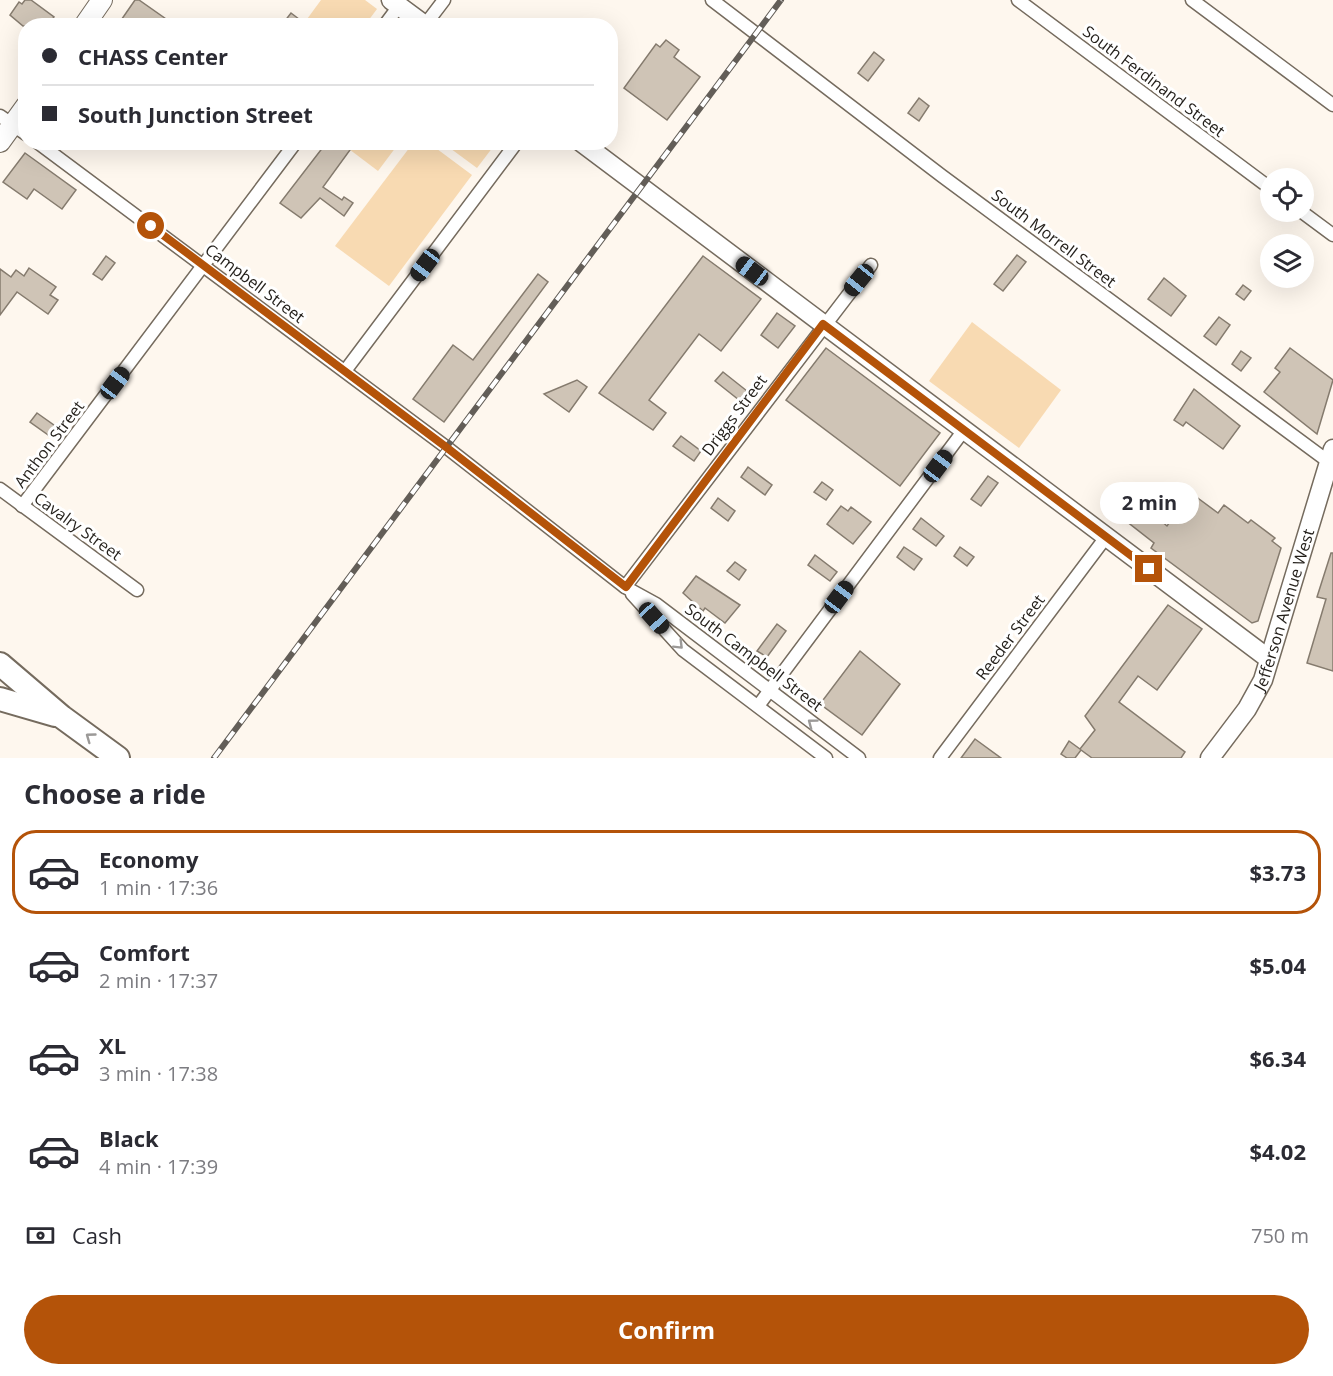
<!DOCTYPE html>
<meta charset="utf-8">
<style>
body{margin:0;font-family:"Open Sans",sans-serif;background:#f2f2f3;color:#2b2b33;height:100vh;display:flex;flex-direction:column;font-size:22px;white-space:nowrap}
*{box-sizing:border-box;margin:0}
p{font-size:20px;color:#7c7c81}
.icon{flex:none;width:33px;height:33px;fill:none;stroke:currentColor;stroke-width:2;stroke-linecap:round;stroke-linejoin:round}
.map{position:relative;height:758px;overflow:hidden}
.panel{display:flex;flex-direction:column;background:#fff;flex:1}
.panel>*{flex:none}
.hud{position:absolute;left:18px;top:18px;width:600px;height:132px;border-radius:24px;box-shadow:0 6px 24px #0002;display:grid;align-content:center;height:132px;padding:0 24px;background:#fff}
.controls{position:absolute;left:1260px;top:168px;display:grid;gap:12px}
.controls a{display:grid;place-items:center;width:54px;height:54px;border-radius:50%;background:#fff;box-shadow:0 6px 24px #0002;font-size:30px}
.end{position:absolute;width:27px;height:27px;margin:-14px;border:8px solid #b45309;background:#fff;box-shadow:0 0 0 3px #fff}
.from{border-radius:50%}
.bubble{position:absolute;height:42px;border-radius:21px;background:#fff;box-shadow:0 6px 24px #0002;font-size:20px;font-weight:700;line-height:42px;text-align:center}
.car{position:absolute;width:18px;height:36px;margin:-18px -9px;border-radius:8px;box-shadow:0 0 4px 2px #0007;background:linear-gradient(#222 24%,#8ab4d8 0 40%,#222 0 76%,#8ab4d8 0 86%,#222 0)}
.hud b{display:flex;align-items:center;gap:21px;height:57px;font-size:22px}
.hud b+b{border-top:2px solid #e1e1e2}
.hud i{width:15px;height:15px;background:#2b2b33}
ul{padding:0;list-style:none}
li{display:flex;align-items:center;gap:18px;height:84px;margin:0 12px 9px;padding:0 12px;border:3px solid transparent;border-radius:24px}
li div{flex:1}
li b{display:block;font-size:22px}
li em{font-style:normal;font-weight:700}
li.current{border-color:#b45309}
li>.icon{width:54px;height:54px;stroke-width:1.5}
h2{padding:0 24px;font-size:27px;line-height:72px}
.pay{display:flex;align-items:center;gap:15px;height:66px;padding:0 24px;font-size:22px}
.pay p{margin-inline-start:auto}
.cta{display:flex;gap:12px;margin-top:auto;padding:12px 24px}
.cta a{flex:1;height:69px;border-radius:36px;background:#b45309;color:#fff;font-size:24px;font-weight:700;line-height:69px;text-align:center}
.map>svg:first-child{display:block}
.green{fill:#f8dab2}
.building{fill:#cfc4b6;stroke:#857b6e;stroke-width:1.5}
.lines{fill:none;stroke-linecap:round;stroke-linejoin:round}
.street-casing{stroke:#756b5e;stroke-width:15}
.secondary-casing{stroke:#756b5e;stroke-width:21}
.primary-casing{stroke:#756b5e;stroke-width:22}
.highway-casing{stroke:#756b5e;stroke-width:26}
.street{stroke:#fff;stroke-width:12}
.secondary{stroke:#fff;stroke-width:18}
.primary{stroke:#fff;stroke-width:20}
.highway{stroke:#fff;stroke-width:22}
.rail-casing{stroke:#635e58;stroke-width:6}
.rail{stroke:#fff;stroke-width:4;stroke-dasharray:11;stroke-linecap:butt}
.oneway{stroke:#9c9a98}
.route{stroke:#b45309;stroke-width:8}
.labels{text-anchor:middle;stroke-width:6;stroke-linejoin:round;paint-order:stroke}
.street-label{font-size:16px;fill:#221e19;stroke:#fff}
</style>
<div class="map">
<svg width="1333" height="758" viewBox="0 0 1333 758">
<rect width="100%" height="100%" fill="#fef7ee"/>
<g class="green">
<path d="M321,0H365L377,9L365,25L302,26Z"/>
<path d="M341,143H399L378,171Z"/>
<path d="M413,143H429L472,175L389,286L335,246Z"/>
<path d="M443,143H496L477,168Z"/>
<path d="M972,322L1061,390L1019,448L929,381Z"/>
</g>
<g class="building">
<path d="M25,0H31L54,17L47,26H23L10,15L19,2L22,4Z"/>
<path d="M135,0H139L176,26H117Z"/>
<path d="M291,13L308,26H281Z"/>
<path d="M666,40L679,50L674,57L700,77L667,120L624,88L656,44L660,47Z"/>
<path d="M874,52L884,60L868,81L858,73Z"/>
<path d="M919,98L929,106L919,121L908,113Z"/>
<path d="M327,142H339L350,150L323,187L342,200L344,197L353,203L344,216L320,198L301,218L280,203Z"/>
<path d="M25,153L76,190L62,209L34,189L27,199L3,182Z"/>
<path d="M1017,255L1026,262L1003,291L994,284Z"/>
<path d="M106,256L115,263L102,280L93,274Z"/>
<path d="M703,256L761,299L721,351L699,334L649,400L666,413L653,430L599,393Z"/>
<path d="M29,268L56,287L50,295L58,300L48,314L17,292L0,315V269L11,277L16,270L24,276Z"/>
<path d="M538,274L548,282L444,422L413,399L453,345L473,360Z"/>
<path d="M1164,278L1186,296L1171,316L1148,299Z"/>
<path d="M1243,285L1251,291L1244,300L1236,294Z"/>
<path d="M777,313L795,326L778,348L761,335Z"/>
<path d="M1219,317L1230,325L1216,345L1204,336Z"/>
<path d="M826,348L940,433L900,486L786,400Z"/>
<path d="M1290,348L1333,380L1317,434L1264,392L1280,372L1275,368Z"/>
<path d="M1241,351L1251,358L1241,371L1232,364Z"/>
<path d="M723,372L747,391L739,400L715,381Z"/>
<path d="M577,380L587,387L569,412L544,394Z"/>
<path d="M1194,389L1240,426L1223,449L1186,422L1183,426L1174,420Z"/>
<path d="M37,413L58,428L51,437L30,422Z"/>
<path d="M681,436L701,451L694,461L673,446Z"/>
<path d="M748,467L772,485L765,495L741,477Z"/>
<path d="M988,476L998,483L981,506L971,499Z"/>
<path d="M822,482L833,490L826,500L814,492Z"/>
<path d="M1191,493L1218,513L1224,505L1248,523L1251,520L1275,538L1272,541L1281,548L1258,621L1252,623L1151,548L1154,543L1121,517L1135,498L1167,526Z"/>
<path d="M718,498L735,511L728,521L711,508Z"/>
<path d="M841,506L848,511L851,507L871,522L853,544L827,524Z"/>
<path d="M921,518L944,536L936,546L913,529Z"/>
<path d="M904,547L922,559L914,570L897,557Z"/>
<path d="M960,547L974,557L967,566L954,556Z"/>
<path d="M1331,553H1333V671L1307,663L1326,599L1317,597Z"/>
<path d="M815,555L837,572L830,581L808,565Z"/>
<path d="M735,562L746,570L739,580L727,571Z"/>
<path d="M696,576L740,605L725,623L705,608L703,611L683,593Z"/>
<path d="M1168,605L1202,629L1157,690L1138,676L1119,702L1185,752L1181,758H1092L1081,750L1075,758H1067L1061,754L1069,741L1080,749L1095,730L1085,716Z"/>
<path d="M777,624L786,631L767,657L757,651Z"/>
<path d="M860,651L900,684L862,735L820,704Z"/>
<path d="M975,739L1001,758H961Z"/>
</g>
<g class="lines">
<defs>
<g id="street">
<path d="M712,0L942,176L1329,462"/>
<path d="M1018,0L1270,188"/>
<path d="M1192,0L1333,105"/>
<path d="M425,25L444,0"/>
<path d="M384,26L399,6"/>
<path d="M0,116L26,134"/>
<path d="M37,142L446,447L625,587L656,604L859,758"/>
<path d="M1302,212L1333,235"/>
<path d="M345,371L517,142"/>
<path d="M0,489L137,590"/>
<path d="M22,506L296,142"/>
<path d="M625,587L871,265"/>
<path d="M632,594L683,650L826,758"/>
<path d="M758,706L964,430"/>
<path d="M940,758L1106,537"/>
</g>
<g id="secondary">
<path d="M391,0L426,26"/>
<path d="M581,142L1269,659"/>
<path id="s1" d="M1210,758L1247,709L1263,680L1333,449"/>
</g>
<g id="primary">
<path d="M84,26L102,0"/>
<path d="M0,142L26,106"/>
</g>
<g id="highway">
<path d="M0,664L62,717L118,758"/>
<path d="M0,699L55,715"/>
</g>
</defs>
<use href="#street" class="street-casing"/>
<use href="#secondary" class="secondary-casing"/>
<use href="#primary" class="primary-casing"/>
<use href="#highway" class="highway-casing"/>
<use href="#street" class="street"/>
<use href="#secondary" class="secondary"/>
<use href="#primary" class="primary"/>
<use href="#highway" class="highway"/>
<defs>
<path id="rail" d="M214,758L781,0"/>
</defs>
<use href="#rail" class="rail-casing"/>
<use href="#rail" class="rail"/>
</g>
<defs><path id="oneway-chevron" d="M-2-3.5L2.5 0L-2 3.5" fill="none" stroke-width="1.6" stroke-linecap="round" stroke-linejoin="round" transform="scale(1.5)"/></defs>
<g class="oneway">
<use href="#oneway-chevron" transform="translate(679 645) rotate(45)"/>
<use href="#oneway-chevron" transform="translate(812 723) rotate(-143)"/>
<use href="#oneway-chevron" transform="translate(90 737) rotate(-144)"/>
</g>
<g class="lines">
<path class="route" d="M151,226L446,447L626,587L823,324L1149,569"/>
</g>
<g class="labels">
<g class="street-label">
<text transform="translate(1154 81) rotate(37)" y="6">South Ferdinand Street</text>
<text transform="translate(1054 238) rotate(37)" y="6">South Morrell Street</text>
<text transform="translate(255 283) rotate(37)" y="6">Campbell Street</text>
<text transform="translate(734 415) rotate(-53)" y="6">Driggs Street</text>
<text transform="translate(49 444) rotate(-53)" y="6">Anthon Street</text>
<text transform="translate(78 526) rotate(36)" y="6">Cavalry Street</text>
<text dy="6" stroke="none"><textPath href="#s1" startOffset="168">Jefferson Avenue West</textPath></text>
<text transform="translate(1010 637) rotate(-53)" y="6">Reeder Street</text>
<text transform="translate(754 657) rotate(37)" y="6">South Campbell Street</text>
</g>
</g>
</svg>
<div class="controls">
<a><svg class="icon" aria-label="locate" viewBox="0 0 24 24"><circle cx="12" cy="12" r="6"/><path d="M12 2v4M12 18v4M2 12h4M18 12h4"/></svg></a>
<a><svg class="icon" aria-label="layers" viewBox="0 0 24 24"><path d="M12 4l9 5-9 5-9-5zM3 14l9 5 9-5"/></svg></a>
</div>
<i class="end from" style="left:151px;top:226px"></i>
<i class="end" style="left:1149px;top:569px"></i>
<div class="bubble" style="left:1100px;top:482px;width:99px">2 min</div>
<i class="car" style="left:425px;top:265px;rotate:217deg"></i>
<i class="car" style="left:752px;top:271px;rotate:307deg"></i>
<i class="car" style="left:859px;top:280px;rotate:219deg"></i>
<i class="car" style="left:115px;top:383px;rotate:37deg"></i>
<i class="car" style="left:938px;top:466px;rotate:37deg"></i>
<i class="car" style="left:839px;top:597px;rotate:37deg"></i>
<i class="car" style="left:654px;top:618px;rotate:138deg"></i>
<div class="hud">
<b><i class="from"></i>CHASS Center</b>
<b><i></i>South Junction Street</b>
</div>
</div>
<section class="panel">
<h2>Choose a ride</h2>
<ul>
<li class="current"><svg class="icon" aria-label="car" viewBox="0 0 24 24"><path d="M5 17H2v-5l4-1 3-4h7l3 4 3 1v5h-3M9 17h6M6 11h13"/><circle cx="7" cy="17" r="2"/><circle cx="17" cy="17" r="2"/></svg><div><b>Economy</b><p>1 min · 17:36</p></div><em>$3.73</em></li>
<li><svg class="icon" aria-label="car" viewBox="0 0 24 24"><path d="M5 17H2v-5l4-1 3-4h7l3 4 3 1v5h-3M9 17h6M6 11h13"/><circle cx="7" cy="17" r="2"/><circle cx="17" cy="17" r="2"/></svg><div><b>Comfort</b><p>2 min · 17:37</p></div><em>$5.04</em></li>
<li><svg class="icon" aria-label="car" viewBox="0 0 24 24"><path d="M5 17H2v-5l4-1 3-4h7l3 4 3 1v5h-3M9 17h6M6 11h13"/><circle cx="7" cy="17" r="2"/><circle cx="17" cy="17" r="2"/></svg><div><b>XL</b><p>3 min · 17:38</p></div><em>$6.34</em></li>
<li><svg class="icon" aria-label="car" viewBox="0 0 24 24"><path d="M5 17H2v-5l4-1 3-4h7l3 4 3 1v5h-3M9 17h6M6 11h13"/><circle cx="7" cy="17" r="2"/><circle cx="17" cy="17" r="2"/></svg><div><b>Black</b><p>4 min · 17:39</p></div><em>$4.02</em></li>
</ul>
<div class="pay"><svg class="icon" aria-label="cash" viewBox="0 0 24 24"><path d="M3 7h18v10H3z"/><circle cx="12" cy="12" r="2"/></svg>Cash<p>750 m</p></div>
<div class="cta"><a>Confirm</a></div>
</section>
